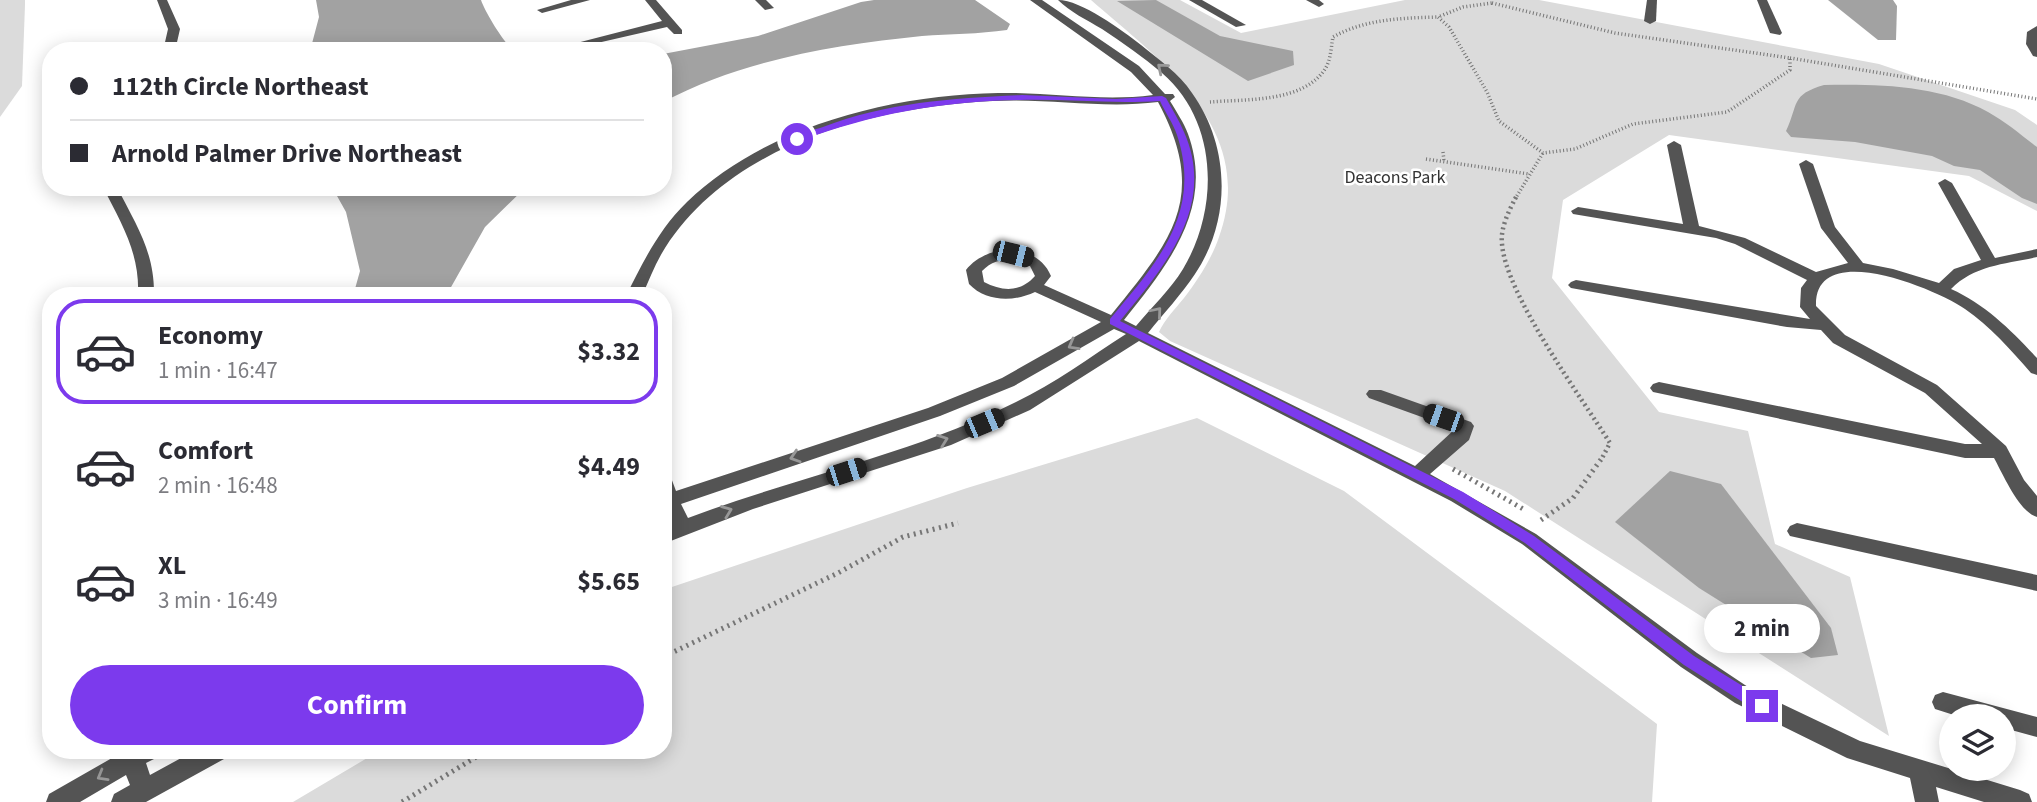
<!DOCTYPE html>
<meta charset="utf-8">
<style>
body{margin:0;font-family:"Source Sans 3",sans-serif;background:#f2f2f3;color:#2b2b33;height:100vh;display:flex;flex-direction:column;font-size:26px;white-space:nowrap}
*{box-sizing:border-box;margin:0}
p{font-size:23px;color:#7c7c81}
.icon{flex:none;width:38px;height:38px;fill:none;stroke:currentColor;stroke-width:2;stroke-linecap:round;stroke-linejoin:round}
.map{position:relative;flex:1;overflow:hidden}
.details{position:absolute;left:42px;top:287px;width:630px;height:472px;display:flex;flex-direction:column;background:#fff;border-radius:28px;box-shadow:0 4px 18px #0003}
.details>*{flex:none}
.hud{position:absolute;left:42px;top:42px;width:630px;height:154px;border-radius:28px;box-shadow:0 4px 18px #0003;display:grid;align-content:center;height:154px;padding:0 28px;background:#fff}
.tools{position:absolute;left:1939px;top:704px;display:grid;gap:14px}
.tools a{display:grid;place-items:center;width:77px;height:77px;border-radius:50%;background:#fff;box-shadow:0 4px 18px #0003;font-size:35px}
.end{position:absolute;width:32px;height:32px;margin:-16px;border:9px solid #7c3aed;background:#fff;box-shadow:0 0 0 4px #fff}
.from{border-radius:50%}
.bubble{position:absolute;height:49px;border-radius:24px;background:#fff;box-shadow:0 4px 18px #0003;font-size:23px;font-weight:700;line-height:49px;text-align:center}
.car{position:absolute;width:21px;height:42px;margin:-21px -10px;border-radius:9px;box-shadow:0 0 5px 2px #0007;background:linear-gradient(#222 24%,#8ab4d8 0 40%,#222 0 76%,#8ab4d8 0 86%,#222 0)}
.hud b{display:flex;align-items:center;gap:24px;height:66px;font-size:26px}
.hud b+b{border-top:2px solid #e1e1e2}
.hud i{width:18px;height:18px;background:#2b2b33}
ul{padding:12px 0 0;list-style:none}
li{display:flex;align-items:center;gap:21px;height:105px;margin:0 14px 10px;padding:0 14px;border:4px solid transparent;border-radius:28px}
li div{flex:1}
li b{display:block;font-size:26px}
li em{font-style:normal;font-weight:700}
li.current{border-color:#7c3aed}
li>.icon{width:63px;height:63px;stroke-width:1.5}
.cta{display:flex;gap:14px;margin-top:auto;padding:14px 28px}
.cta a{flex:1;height:80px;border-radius:42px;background:#7c3aed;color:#fff;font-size:28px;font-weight:700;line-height:80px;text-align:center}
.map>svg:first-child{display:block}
.green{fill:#dbdbdb}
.water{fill:#a2a2a2}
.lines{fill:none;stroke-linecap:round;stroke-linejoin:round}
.path-far2{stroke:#767676;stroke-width:3.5;stroke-dasharray:1 2.5;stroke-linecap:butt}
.path-far1{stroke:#767676;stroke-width:4.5;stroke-dasharray:2 3.5;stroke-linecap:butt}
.path{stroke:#767676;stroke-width:5;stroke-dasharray:2 4.5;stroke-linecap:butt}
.minor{fill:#545454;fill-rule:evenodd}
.oneway{stroke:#989898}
.route{fill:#7c3aed}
.labels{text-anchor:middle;stroke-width:5;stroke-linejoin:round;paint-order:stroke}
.far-park-label{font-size:18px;fill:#323232;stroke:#fff}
</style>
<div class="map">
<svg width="2037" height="802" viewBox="0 0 2037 802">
<rect width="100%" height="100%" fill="#fff"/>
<g class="green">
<path d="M0,0H25V5L22,86L0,117Z"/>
<path d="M1091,0H1180L1241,33L1405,0H1539L1879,64L2015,110L2037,125V211L1969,176L1669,135L1563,200L1552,278L1659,412L1748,431L1775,544L1850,577L1889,736L1505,491L1170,341L1159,332C1165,319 1175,309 1184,298C1198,280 1212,258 1219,237C1258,129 1162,62 1091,0Z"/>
<path d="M1197,418L1344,491L1657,724L1652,802H293L379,751H663V590L967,488Z"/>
</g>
<g class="water">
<path d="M316,0H481C485,12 504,43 514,51H310L319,17Z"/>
<path d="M874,0H975L1010,24L1007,30C979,34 950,34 922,36C834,45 742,60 663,102V54L758,36L861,2Z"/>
<path d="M1156,0L1220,36L1293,51L1294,65L1248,81L1117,1Z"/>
<path d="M1828,0H1893L1897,6L1896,40H1878Z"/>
<path d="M1824,85C1878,84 1940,85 1988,112C2006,122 2021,135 2037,147V204L2022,198L1980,170L1954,166L1932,156L1855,142L1791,137L1786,131C1799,104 1790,95 1824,85Z"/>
<path d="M332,187H526L485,227L446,296H353L360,271L346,212Z"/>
<path d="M1670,471L1721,484L1831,628L1838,655L1811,658L1699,588L1615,522Z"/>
</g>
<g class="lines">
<g class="path-far2">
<path d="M1492,3L1615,33L1790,58V70L1727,112L1633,124L1575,149L1543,153L1499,121L1487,92L1449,27L1438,17L1463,7Z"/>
<path d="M1790,58L2037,99"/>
<path d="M1210,102C1245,99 1303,103 1325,69C1331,60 1331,47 1333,37C1365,19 1402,18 1438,17"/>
<path d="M1443,152L1444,161"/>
<path d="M1426,159L1529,174"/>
<path d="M1515,199L1543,153"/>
</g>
<path class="path-far1" d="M1516,197C1509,211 1500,228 1502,244C1506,295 1581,397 1610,443L1601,460"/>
<g class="path">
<path d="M1453,469L1525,510"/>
<path d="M1541,520L1573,498L1602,458"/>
<path d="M663,657L838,573L903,537L958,523"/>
<path d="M402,802L486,751"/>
</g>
<g class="minor">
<path d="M157,0H167L180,29L175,51H163L168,29Z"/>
<path d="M571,0H590L542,13L537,10Z"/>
<path d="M645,0H656L682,30V34H674L667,27L571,49L565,46L662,21Z"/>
<path d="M755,0H766L774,8L765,10Z"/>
<path d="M1030,0H1042L1139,66L1165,94H1173L1175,97L1170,101C1176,111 1184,123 1188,134C1215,208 1167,266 1124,320L1136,326C1151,308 1171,289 1183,269C1219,209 1219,122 1162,73C1143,57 1123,43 1102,29C1087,20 1070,12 1058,0C1081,0 1122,30 1141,45C1159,60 1179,73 1192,93C1230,146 1232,219 1195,274C1181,295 1164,313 1148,333L1415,466L1455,429L1369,398L1366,394L1369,390H1381L1471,422L1474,426L1469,440L1430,474L1536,534L1697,653L1751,689L1860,741L2020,790L2029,794L2032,802H1984L1936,787L1939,802H1915L1910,778L1847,758L1735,703L1681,667L1522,544L1451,501L1139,341L1030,410L951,445L753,509L663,544V528L672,524L663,510V473L670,475L676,491L928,408L1002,378L1101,322L1035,292C1014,302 986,302 969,284L966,270C987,243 1037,242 1051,276L1044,285L1111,315C1172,240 1209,197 1158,102C1103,109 1048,98 993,101C876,107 733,142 665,248C656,262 649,280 642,296H626C643,262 659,229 687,202C766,126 891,95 998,93C1049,92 1102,102 1153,95L1131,72ZM1013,259L1030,266L1035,276C1021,292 1003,292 984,282L982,271C991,262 1000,259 1013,259ZM1114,329L1126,334C1090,357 1054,384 1016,402C913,454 796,477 688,518L681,504L940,416L1014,386Z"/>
<path d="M1189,0H1202L1246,25L1236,27Z"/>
<path d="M1306,0H1319L1324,4L1319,7Z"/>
<path d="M1647,0H1657L1656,21L1650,24L1644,21Z"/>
<path d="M1757,0H1767L1782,33L1780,35L1770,33Z"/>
<path d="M2037,26V57L2033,56L2026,44L2027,32Z"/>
<path d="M1674,141L1681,145L1699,226L1745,238L1816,272L1848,263L1821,228L1799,164L1806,160L1813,164L1835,227L1863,263L1893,269L1939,283L1954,269L1981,260L1938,183L1945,179L1952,183L1995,258L2037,249V257C2006,264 1974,265 1951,289C1985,304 2012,331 2037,358V375L2031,373C2011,350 1990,326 1965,309C1936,289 1814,238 1816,306L1845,335L1937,385L2006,446L2024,480L2037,496V517C2019,512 2003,474 1994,458H1965L1653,392L1650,388L1653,384L1659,382L1965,444H1982L1925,393L1833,343L1821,330L1787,327L1571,288L1568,285L1571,282L1576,280L1810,319L1800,307L1801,288L1807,280L1735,244L1716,238L1573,214L1571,211L1578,207L1683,224L1667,145Z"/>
<path d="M103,187H117C136,225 155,252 154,296H138C140,253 122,225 103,187Z"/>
<path d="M1797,523L2037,575V591L1790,536L1787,531L1790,526Z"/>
<path d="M1943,692L2037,717V737L2004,728V716H1957L1935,709L1932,702L1935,695Z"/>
<path d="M118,751H158L154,759L146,763L150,775L194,751H228L224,759L146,802H111L114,794L130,785L126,775L80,802H46L49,794L119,754Z"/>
</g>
</g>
<defs><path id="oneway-chevron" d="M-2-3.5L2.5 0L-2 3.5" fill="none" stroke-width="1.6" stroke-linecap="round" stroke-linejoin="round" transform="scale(1.75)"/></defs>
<g class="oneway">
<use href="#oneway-chevron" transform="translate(1162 68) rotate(-140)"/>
<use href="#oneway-chevron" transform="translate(1157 312) rotate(-50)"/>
<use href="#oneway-chevron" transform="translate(1073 345) rotate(151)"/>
<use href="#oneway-chevron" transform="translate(943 440) rotate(-20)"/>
<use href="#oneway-chevron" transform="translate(795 457) rotate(162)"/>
<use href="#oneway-chevron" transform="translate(727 511) rotate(-21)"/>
<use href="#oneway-chevron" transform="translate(102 776) rotate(150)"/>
</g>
<path class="route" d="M1022,95L1116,99L1162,96L1166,98C1172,109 1179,120 1184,132C1217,206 1164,267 1120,321L1463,492L1534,536L1694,656L1767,701L1769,706L1767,711H1757L1684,665L1525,543L1454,499L1110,324V319C1156,264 1203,213 1177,135C1173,123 1165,112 1160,101C1111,104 1068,99 1020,100C943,101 872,114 800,141L793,139C801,133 813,130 823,127C887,102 955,98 1022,95Z"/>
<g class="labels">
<g class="far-park-label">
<text x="1395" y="183">Deacons Park</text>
</g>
</g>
</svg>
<div class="tools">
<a><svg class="icon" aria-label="layers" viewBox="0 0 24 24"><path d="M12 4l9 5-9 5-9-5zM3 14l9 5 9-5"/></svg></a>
</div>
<i class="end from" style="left:797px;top:139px"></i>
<i class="end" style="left:1762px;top:706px"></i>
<div class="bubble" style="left:1704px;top:604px;width:116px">2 min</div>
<i class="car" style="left:1013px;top:254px;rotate:104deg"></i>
<i class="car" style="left:1443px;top:418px;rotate:289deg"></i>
<i class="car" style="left:984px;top:423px;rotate:67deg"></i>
<i class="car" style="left:846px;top:472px;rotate:72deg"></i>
<div class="hud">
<b><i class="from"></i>112th Circle Northeast</b>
<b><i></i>Arnold Palmer Drive Northeast</b>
</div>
<section class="details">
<ul>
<li class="current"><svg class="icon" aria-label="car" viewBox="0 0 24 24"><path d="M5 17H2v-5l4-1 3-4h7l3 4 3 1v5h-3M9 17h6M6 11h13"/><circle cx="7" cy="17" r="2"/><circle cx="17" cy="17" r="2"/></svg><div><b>Economy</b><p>1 min · 16:47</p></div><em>$3.32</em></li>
<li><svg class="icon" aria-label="car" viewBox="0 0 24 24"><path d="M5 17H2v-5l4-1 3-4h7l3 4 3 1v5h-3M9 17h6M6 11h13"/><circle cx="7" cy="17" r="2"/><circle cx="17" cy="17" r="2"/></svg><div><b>Comfort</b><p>2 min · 16:48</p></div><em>$4.49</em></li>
<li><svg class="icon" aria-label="car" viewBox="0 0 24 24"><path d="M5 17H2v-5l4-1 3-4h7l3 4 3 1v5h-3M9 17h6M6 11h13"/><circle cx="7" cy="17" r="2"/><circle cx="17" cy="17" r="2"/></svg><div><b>XL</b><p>3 min · 16:49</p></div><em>$5.65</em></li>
</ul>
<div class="cta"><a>Confirm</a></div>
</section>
</div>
